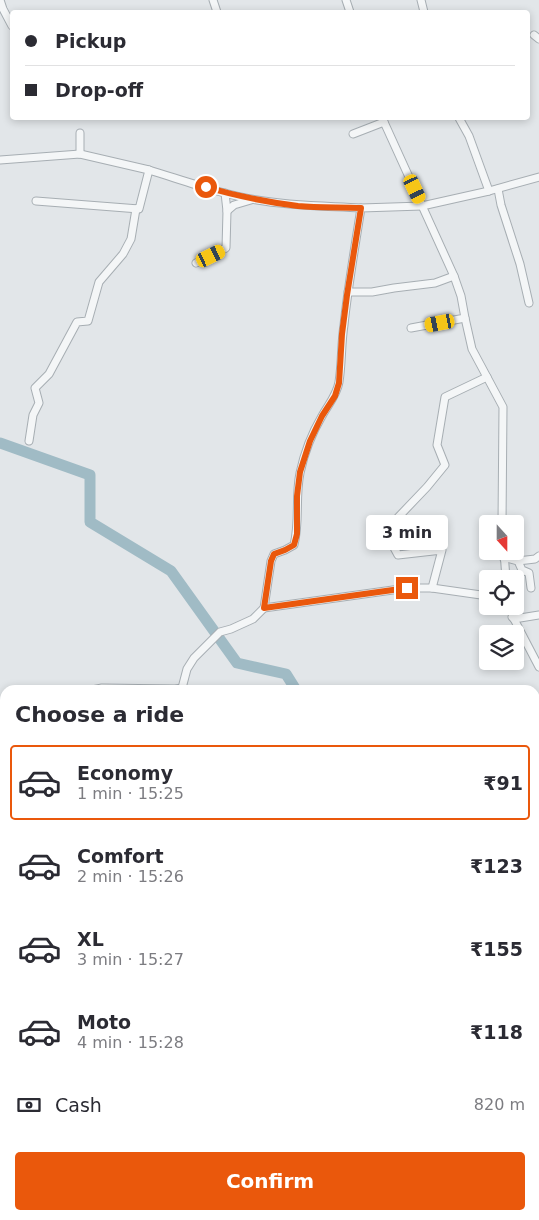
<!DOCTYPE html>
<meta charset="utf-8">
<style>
body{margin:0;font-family:"DejaVu Sans",sans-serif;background:#f7f7f7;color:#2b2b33;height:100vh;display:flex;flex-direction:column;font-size:19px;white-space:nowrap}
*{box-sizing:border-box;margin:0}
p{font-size:16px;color:#7c7c81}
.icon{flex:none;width:28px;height:28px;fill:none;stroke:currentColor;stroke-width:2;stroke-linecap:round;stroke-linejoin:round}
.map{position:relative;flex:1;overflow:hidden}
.panel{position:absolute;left:0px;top:685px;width:540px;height:535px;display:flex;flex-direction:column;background:#fff;border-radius:15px 15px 0 0;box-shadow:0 2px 8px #0003}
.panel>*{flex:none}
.guide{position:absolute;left:10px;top:10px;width:520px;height:110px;border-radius:5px;box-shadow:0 2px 8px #0003;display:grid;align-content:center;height:110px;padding:0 15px;background:#fff}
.needle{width:32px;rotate:159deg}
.controls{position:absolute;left:479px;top:515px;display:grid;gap:10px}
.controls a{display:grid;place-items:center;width:45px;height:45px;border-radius:5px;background:#fff;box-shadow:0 2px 8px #0003;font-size:25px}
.end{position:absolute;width:22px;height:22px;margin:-11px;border:6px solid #ea580c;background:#fff;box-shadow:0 0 0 2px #fff}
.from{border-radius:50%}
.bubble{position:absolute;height:35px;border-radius:5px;background:#fff;box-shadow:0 2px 8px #0003;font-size:16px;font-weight:600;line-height:35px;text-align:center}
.car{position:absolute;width:15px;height:30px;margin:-15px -8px;border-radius:6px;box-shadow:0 0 4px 1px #0007;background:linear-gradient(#f5c518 24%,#345 0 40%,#f5c518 0 76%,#345 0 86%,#f5c518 0)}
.guide b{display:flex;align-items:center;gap:18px;height:48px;font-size:19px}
.guide b+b{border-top:1px solid #e1e1e2}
.guide i{width:12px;height:12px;background:#2b2b33}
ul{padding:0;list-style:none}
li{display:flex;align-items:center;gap:15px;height:75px;margin:0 10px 8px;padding:0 5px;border:2px solid transparent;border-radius:5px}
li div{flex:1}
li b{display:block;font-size:19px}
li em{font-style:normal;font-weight:600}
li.active{border-color:#ea580c}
li>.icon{width:45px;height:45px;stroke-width:1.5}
h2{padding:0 15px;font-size:22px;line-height:60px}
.pay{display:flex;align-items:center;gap:12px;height:55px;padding:0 15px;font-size:19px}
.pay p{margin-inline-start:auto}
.primary-button{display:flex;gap:10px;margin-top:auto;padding:10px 15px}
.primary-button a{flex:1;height:58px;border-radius:5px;background:#ea580c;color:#fff;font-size:20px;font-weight:600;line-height:58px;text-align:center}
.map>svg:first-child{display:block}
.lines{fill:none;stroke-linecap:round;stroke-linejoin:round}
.river{stroke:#a0bbc5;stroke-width:11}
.street-casing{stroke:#a7aeb3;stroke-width:9}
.street{stroke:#f4f6f7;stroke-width:7}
.route{stroke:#ea580c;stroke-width:6}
</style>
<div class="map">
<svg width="539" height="1220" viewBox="0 0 539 1220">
<rect width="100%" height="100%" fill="#e2e6e9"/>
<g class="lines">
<g class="river">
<path d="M0,443L90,475V522L171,571L237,663L286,674L296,690"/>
<path d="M535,895H539"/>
</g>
<defs>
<g id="street">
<path d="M0,0L3,9L12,26"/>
<path d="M213,0L217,12"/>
<path d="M346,0L350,12"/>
<path d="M421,0L424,12"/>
<path d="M534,35L539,39"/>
<path d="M383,118L384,122L454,276L461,296L465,318L411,328"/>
<path d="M459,118L469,136L489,191"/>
<path d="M353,134L384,122"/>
<path d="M80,154V133"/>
<path d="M0,160L80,154L149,170"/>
<path d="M498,189L501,205L520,264L529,303"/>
<path d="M225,193L227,211L234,205L251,200"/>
<path d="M36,201L139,209L149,170C185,181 220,194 257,200C291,206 326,206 361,208"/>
<path d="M196,263L226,248L227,211"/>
<path d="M348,292H372L394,288L435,283L454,276"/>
<path d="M465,318L472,349L503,407L502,524"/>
<path d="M29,441L33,415L39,403L35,388L49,374L77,322L88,321L99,282L123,254L131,239L136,209"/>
<path d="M504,551L506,579"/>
<path d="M504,559L507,558L518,561L522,570L529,573L531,588"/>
<path d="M518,561L535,559L539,556"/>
<path d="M432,588L442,550L398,555L385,531L427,487L445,465L437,445L445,397L487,377"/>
<path d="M510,606L514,619L539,667"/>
<path d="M264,608L407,588H432L488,596"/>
<path d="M512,617L514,619L539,615"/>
<path d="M92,690L102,688L175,689L182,688L187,669L194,658L220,632L231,629L253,619L264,608L271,561L274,554L285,550L294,545C300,521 295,497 300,473C304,454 312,433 322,416C328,405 337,395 339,382C342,363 341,344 344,325C348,286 355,247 361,208L422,206L489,191L539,177"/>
<path d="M0,849L5,835"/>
<path d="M0,992L5,995"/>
<path d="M0,1164L5,1166"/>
<path d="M175,1215L183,1220"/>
<path d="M416,1220L418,1215"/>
</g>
</defs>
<use href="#street" class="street-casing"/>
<use href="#street" class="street"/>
</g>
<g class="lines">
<path class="route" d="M206,187C236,196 267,202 298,206C319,208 340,207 361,208L347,295L342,334L339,383L335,396L322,416L310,441L300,472L297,496V534L294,545L285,550L274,554L271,561L264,608L407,588"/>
</g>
</svg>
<div class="controls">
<a><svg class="needle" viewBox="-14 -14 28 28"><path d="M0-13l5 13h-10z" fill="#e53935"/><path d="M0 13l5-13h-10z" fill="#7c7c81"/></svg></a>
<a><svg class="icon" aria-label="locate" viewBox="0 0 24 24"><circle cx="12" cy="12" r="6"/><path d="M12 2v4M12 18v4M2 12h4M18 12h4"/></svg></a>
<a><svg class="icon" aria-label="layers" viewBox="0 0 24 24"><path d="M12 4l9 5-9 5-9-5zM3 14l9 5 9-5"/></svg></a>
</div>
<i class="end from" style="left:206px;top:187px"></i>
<i class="end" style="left:407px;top:588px"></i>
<div class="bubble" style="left:366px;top:515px;width:82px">3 min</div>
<i class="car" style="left:415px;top:189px;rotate:155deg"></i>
<i class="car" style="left:211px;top:256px;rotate:64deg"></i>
<i class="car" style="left:440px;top:323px;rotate:259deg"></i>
<div class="guide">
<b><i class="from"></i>Pickup</b>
<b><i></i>Drop-off</b>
</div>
<section class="panel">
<h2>Choose a ride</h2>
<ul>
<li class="active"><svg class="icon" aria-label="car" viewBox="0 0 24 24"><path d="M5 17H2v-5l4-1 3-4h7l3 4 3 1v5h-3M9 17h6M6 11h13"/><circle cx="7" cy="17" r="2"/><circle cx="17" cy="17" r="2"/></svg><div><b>Economy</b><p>1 min · 15:25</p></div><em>₹91</em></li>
<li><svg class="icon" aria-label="car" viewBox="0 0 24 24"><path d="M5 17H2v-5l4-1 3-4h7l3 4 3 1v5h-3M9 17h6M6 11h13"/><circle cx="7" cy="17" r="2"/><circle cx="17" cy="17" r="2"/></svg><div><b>Comfort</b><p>2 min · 15:26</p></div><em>₹123</em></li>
<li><svg class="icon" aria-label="car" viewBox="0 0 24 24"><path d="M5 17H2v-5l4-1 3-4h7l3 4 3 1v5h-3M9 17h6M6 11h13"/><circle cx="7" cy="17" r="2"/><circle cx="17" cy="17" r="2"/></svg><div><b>XL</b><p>3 min · 15:27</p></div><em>₹155</em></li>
<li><svg class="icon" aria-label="car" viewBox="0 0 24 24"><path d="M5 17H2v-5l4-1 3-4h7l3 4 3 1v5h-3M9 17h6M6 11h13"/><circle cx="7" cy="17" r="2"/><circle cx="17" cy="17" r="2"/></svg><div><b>Moto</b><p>4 min · 15:28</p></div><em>₹118</em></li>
</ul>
<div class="pay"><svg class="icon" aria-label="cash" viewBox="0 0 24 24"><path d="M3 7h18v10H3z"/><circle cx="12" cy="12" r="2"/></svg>Cash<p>820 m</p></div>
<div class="primary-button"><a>Confirm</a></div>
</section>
</div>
